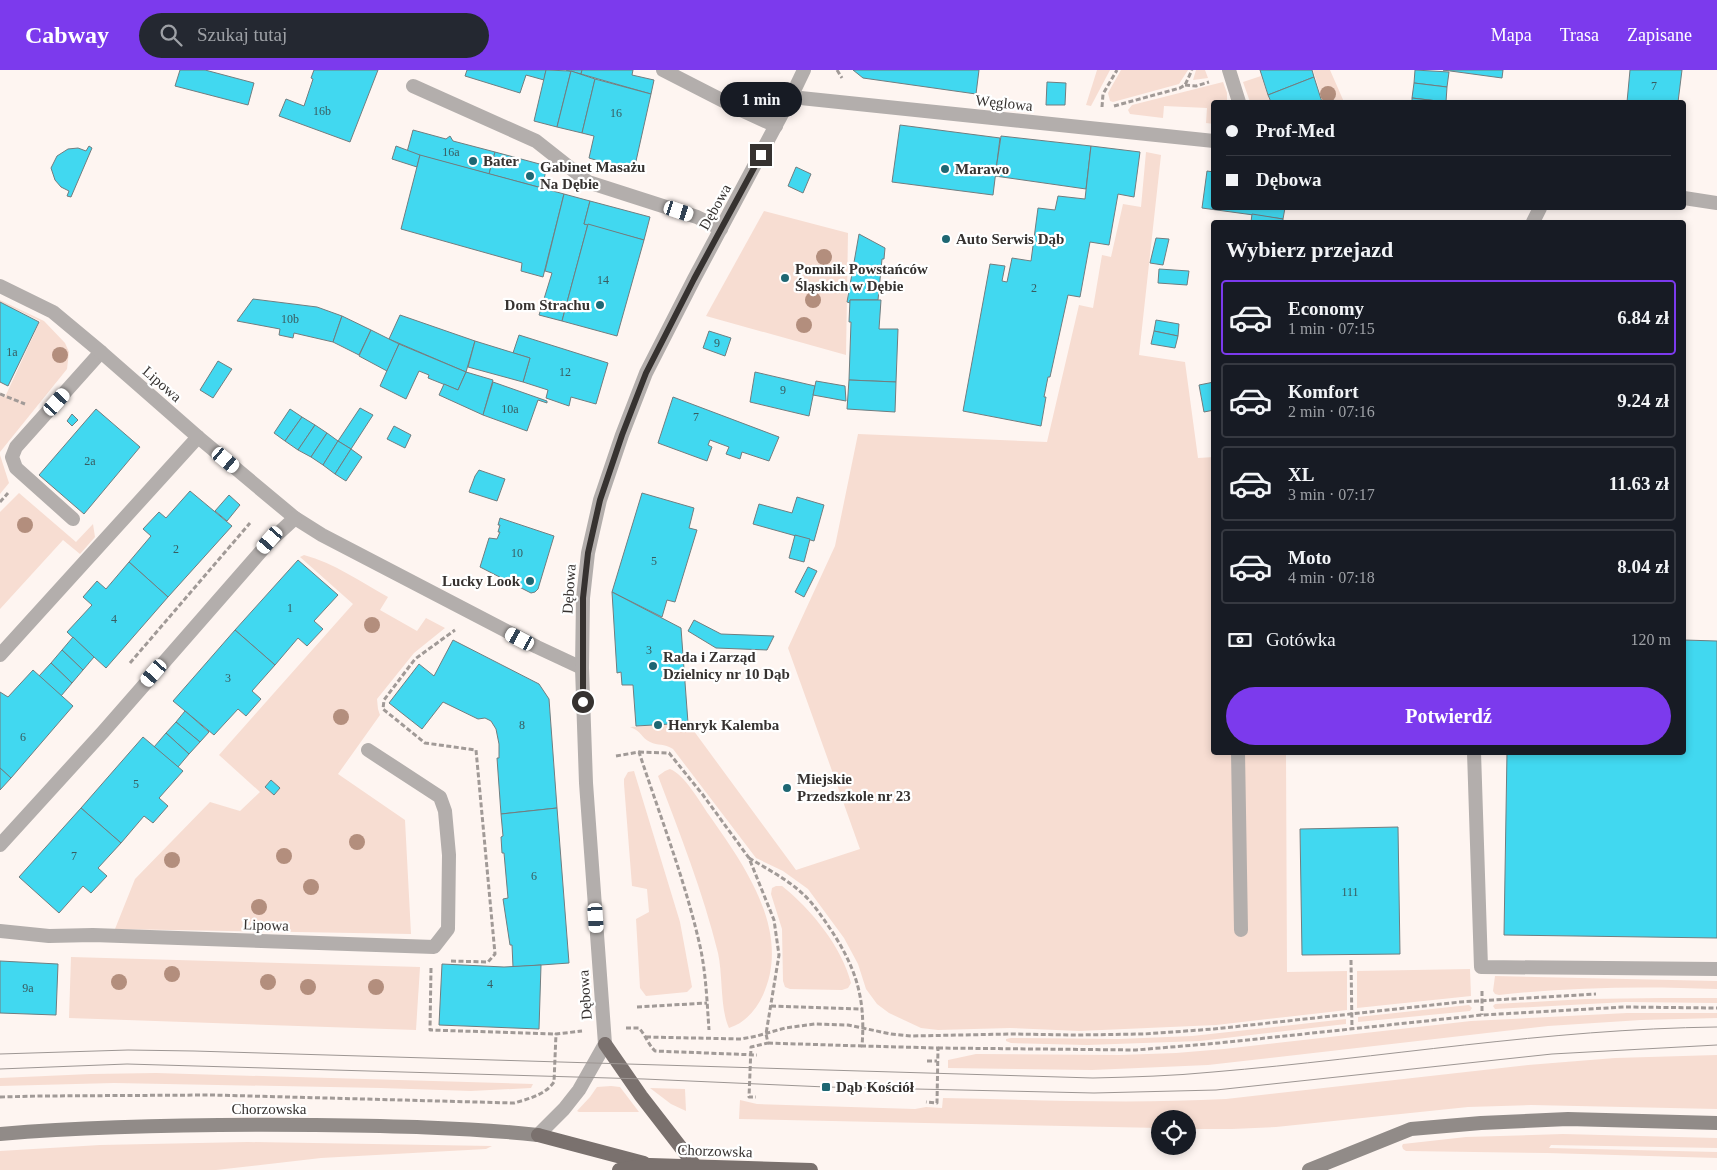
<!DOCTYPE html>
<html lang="pl">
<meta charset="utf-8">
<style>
body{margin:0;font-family:Georgia,serif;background:#242831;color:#f1f3f6;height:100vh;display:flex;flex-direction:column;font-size:19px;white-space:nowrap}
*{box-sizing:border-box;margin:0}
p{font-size:16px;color:#9ea1a6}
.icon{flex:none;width:28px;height:28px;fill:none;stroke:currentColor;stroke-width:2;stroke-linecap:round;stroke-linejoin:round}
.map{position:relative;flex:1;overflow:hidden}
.details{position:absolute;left:1211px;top:150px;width:475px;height:535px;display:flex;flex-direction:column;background:#171b24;border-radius:5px;box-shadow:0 2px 8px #0003}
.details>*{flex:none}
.hud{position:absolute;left:1211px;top:30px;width:475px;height:110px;border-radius:5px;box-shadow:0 2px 8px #0003;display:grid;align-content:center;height:110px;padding:0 15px;background:#171b24}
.tools{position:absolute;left:1151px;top:1040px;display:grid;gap:10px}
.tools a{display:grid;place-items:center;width:45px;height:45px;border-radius:50%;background:#171b24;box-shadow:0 2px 8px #0003;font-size:25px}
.end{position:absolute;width:22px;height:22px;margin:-11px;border:6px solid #363230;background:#fff;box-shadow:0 0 0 2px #fff}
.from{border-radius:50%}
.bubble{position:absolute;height:35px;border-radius:18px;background:#171b24;box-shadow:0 2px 8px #0003;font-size:16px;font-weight:800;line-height:35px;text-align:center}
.car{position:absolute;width:15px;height:30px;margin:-15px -8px;border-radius:6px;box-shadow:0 0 4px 1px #0007;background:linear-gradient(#fff 24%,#345 0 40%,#fff 0 76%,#345 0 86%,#fff 0)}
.hud b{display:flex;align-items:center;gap:18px;height:48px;font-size:19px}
.hud b+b{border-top:1px solid #363941}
.hud i{width:12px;height:12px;background:#f1f3f6}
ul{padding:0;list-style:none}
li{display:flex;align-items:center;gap:15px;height:75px;margin:0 10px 8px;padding:0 5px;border:2px solid #363941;border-radius:5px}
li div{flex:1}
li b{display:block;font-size:19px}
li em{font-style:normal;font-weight:800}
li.selected{border-color:#7c3aed}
li>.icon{width:45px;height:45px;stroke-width:1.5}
h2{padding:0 15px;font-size:22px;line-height:60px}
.pay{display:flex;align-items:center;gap:12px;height:55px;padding:0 15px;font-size:19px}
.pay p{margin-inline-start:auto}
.primary-button{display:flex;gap:10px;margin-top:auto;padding:10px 15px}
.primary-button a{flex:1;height:58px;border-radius:30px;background:#7c3aed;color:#fff;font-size:20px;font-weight:800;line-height:58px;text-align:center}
header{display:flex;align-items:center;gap:30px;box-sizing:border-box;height:70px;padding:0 25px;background:#7c3aed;color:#fff}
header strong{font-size:24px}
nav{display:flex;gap:28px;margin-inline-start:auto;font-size:18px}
.search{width:350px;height:45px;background:#242831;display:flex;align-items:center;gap:12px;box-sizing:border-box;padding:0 18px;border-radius:28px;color:#9ea1a6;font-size:19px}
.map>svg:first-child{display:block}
.green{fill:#f7ddd2}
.building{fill:#41d8f0;stroke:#727d7f}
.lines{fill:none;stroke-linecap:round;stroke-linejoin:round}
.path{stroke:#a19a97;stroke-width:3;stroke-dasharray:5 2.5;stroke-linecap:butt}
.service{stroke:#b3aeac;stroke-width:14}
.minor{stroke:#b3aeac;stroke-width:14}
.tertiary{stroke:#b3aeac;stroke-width:14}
.secondary{stroke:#918b88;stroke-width:14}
.primary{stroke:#7a716e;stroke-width:14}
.tram{stroke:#9d9693;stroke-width:1}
.tree{fill:#b38e7d}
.route{stroke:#363230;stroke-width:6}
.poi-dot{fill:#1e6773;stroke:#fff;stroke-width:2}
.labels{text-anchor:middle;stroke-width:4.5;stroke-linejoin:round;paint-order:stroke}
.number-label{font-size:12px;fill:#395c60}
.street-label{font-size:15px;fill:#363230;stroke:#fff}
.poi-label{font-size:15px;font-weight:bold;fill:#363230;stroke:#fff;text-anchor:start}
</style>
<header>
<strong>Cabway</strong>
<div class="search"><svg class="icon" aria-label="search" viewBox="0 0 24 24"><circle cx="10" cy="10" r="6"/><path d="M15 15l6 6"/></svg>Szukaj tutaj</div>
<nav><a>Mapa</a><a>Trasa</a><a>Zapisane</a></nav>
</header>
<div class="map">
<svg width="1717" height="1100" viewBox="0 0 1717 1100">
<rect width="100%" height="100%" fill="#fef5f1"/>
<g class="green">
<path d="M1097,0H1110L1091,36L1086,35Z"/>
<path d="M1121,0H1188L1179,14L1113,32L1110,31L1108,23Z"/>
<path d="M1196,0H1205L1208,8L1193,10Z"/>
<path d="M1313,0H1330L1344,32H1323Z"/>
<path d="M1261,6L1270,32H1250L1243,12Z"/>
<path d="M1223,12L1227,23V32H1214V54L1206,53L1207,38L1164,36L1163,48L1130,44L1128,40L1132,35Z"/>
<path d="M1146,82L1161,85L1139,285L1185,292L1198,388L1214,387V682L1286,683L1287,902L1347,901V940L1216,955L1079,961L1010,958L938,960L921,958L889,943L877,934L866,919L858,894L844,868L808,819L783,801L756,788L673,679C664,673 658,676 650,672C641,668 642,661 630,657L688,653L796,800L860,779L788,578L835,476L858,364L1047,372L1079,235L1093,238L1102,185L1111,187L1123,134L1141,137Z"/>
<path d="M764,141L848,163L846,285L706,246Z"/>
<path d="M0,230L44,251L65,273L69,282L67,299L0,382V326L5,327L40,251L0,232Z"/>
<path d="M0,385L9,413L0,424Z"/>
<path d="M19,423L76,472L93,454L95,467L80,484L63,470L0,539V442Z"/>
<path d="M304,485C334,493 361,512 388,527L380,540L417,561L426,548L445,558L414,583L377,629L378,639L380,645L338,704L405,750L411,864L115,859L135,809L210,732L240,741L260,722L219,685L353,534L300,487Z"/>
<path d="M670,699C684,704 700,732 709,745C744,795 792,861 763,925C756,940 745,953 729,958C720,939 723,906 718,883C703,822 680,764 658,706L665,701Z"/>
<path d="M634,701L680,852L692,917L687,922L646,926L640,918L636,849L649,842L647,819L632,816L624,714V709L628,702Z"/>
<path d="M776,816H782C811,839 842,877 851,913L848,918L842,920L790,919L785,917L783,911L782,859L771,824L772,818Z"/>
<path d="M71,887L420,897L416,960L69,948Z"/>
<path d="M1470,899L1471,926L1357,938V901Z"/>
<path d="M1495,906L1717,911V919C1645,916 1571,917 1499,925L1495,924L1493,921Z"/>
<path d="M1662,928H1717V933L1626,932L1495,939L1493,936L1495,934L1585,929Z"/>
<path d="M1469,935L1472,938L1470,941L1358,952V947Z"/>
<path d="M1627,943H1717V948L1641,950L1548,956L1208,995L1092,1000L948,998V990L976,984L1120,985L1176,983L1224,979L1471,951Z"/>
<path d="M1346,949V954L1200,971L1087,975L1011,973L1006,971V969L1011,968L1119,969L1192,966Z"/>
<path d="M1717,985V1039L1531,1035L1468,1037L1276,1057L1232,1059H1188V1049H1160V1058L739,1049L740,1030L757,1034L915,1039L926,1037L942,1038L943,1028C1038,1030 1132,1034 1226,1029L1528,995L1615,988Z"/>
<path d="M156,1003L533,1014L531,1018L471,1021L381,1018L114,1013L0,1016V1008L91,1004Z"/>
<path d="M611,1016L620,1017L639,1042H579L577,1041L590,1027L597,1017Z"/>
<path d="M650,1018L685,1019L686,1041L671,1034Z"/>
<path d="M1563,1064L1717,1068V1078L1551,1075L1549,1078L1717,1082V1088L1547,1083L1406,1081L1403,1079L1402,1076L1403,1074L1466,1067Z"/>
<path d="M248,1072L492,1076L486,1079L321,1088L216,1100H0V1081L100,1075Z"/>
</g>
<g class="building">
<path d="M180,0H205L254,13L248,35L175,16Z"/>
<path d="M314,0H378L350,72L279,46L286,29L304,36L313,9L311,8Z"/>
<path d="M467,0H546L544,10L526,5L520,23L465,6Z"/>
<path d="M546,0L571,1L557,57L534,51Z"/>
<path d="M566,0H582L581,4Z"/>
<path d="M582,0H633L632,5L654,10L651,24L581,4Z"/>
<path d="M853,0H979L976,24L863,8Z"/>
<path d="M1260,0H1312L1314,7L1268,25Z"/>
<path d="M1415,0L1449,2L1447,17L1414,13Z"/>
<path d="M1443,0H1503L1502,8Z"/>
<path d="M1630,0H1682L1678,32H1627Z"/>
<path d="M571,1L595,9L582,63L557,57Z"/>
<path d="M1314,7L1322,32H1271L1268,25Z"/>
<path d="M595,9L651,24L634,100L616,95L614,102L601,98L602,92L589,88L594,66L582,63Z"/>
<path d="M1047,12L1066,13L1065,35H1046Z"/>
<path d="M1414,13L1447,17L1446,32L1412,28Z"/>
<path d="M1412,28L1446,32H1412Z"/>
<path d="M900,55L1000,68L993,125L892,112Z"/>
<path d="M413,60L446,69L450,66L453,71L495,82L489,104L407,82Z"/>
<path d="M1001,66L1091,76L1086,119L995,106Z"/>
<path d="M89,76L92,78L71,127L67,126L69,121L61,117L55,110L51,98L57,86L68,79L78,78L86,81Z"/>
<path d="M396,76L420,85L417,97L392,89Z"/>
<path d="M1091,76L1140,82L1134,127L1118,124L1109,175L1090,172L1080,227L1068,225L1050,307H1048L1044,327H1046L1041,356L963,341L990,194L1005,196L1002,211L1007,212L1012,188L1031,191L1038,138L1055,140L1058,126L1085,129Z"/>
<path d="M495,82L547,96L542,118L489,104Z"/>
<path d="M420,85L564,124L543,207L521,201L522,193L401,159Z"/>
<path d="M796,97L811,104L803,123L788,116Z"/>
<path d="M1207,101L1214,102V138H1285L1283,149L1202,138Z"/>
<path d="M564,124L590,131L584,154H588L562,251L539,245L552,203L545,201Z"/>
<path d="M590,131L650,147L644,170L584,154Z"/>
<path d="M1252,144L1283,149V152H1251Z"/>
<path d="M588,154L644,170L617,266L562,251Z"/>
<path d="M859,164L885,178L884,189H882L878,230H850V233L847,232Z"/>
<path d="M1156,168L1169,169L1163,195L1150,193Z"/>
<path d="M1159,199L1189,201L1187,215L1158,213Z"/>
<path d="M253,229L317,237L342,246L333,272L294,263L293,268L279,265L280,259L237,251Z"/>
<path d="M850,230H881L879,259H898L896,312L849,310L851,252H849Z"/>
<path d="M0,232L39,252L8,316L0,312Z"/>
<path d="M400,245L475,271L466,302L389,269Z"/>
<path d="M342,246L371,260L359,285L333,272Z"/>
<path d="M1156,250L1179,254L1178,266L1154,261Z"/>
<path d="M371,260L399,274L387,301L359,286Z"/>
<path d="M709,261L731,268L725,286L703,278Z"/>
<path d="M1154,261L1178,266L1175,278L1151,274Z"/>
<path d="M519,265L608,293L596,334L571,327L569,336L546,328L548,320L523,312L530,288L513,283Z"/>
<path d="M475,271L530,288L523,312L468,297Z"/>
<path d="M399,274L466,302L458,320L428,308L429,305L419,301L406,329L380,316Z"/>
<path d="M218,291L232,299L213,328L200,320Z"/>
<path d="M466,302L493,310L483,345L439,325L444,314L458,320Z"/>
<path d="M755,302L815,316L809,346L750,332Z"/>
<path d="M849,310L896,312L895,342L847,339Z"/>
<path d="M816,311L845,316L846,331L813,325Z"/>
<path d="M493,312L547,331V333L538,330L527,361L483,345Z"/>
<path d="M1214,312V340L1204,342L1199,315Z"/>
<path d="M673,327L779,367L769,391L742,382L740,389L726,384L729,377L710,370L708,375L712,377L707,391L658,373Z"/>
<path d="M360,338L373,345L351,379L338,371Z"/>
<path d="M96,339L140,377L84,444L39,405Z"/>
<path d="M290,339L302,347L285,371L274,363Z"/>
<path d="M72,344L78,350L72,356L67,351Z"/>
<path d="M302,347L315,355L298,380L285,371Z"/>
<path d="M315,355L327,363L311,387L298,380Z"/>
<path d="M394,356L411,365L405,378L387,369Z"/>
<path d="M327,363L338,371L323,395L311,387Z"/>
<path d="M338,371L351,379L335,404L323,395Z"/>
<path d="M351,379L362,387L346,411L335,404Z"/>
<path d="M479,400L505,409L497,431L469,422L475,406Z"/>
<path d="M190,421L232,456L168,527L129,492L151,466L143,459L159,442L166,448Z"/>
<path d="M642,423L694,438L689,458L697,460L675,532L667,530L662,547L612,522Z"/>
<path d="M229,425L240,435L227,451L215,441Z"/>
<path d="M797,427L824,435L814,471L753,454L759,434L792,443Z"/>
<path d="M500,448L554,466L538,519L535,522L531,523L480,497L489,468L497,469L500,462H498L500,455H498Z"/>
<path d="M795,465L810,469L804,492L789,488Z"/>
<path d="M298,490L338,525L314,551L323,559L307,576L298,568L275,595L235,560Z"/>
<path d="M129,492L168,527L106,598L67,562L92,535L83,527L97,511L106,519Z"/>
<path d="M808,497L817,501L804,527L795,522Z"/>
<path d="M612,522L681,558L688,653L636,656L633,615H622L621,602L617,603Z"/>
<path d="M694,550L721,564L774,566L767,580L716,578L688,561Z"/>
<path d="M235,560L275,595L252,621L261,629L246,646L238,639L214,665L173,631Z"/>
<path d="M73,567L94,587L83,600L62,580Z"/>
<path d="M453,570L539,614L549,629L557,738L501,744L497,688H499V674L496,659L491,651L485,648L478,649L443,632L422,659L389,633L419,594L434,606Z"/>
<path d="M1684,570L1717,571V868L1504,865L1507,682H1684Z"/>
<path d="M62,580L83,600L72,613L51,593Z"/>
<path d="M51,593L72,613L61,626L39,606Z"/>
<path d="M33,600L73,636L11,708L0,698V622L8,627Z"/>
<path d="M185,641L209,662L200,672L176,652Z"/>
<path d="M176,652L200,672L189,684L166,663Z"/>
<path d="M166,663L189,684L178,697L154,677Z"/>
<path d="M143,667L183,701L159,728L168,736L153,753L144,746L121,773L81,738Z"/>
<path d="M0,698L11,708L0,720Z"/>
<path d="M271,710L280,718L274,725L265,717Z"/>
<path d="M81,738L121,773L98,798L107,806L91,823L83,816L59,843L19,807Z"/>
<path d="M557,738L569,893L513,897L512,875H510L503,829L508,828L504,783H502L501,767L503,766L501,744Z"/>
<path d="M1398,757L1400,884L1302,885L1300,759Z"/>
<path d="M0,891L58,894L56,945L0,943Z"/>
<path d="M442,894L504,897L541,895L539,959L439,955Z"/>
</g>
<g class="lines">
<g class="path">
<path d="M837,0L842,8"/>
<path d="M1185,15L1196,16L1209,12"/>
<path d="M1114,36L1180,18L1185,15L1192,0"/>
<path d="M1102,37L1103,24L1117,0"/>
<path d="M0,324L25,334"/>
<path d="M0,432L8,423"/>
<path d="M130,593L250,453"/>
<path d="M639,682L669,683L703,725L749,788L774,850L779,885L766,964L768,973L751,977L749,1027H756"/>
<path d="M616,686L639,682C660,746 685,810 700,876C706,903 707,932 709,960"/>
<path d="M749,788C767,799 787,809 803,824C812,832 820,844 827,854C855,895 866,926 862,976L938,978L937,1033L926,1032"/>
<path d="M1351,890L1352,959"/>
<path d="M451,891L488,892L495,884L476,680L425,673L383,639L384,630L415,589L455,560"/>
<path d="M431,898L430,960L556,964"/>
<path d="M1482,921V945"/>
<path d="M771,936L862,939"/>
<path d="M637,937L707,933"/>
<path d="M626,958H639C646,966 648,974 655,981L757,985"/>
<path d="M646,967L741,969L757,966L785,958L815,954L848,955L891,964L911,966L1012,964L1076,965L1144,964L1214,959L1460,932L1596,924"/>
<path d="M768,973L862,976"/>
<path d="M938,978L1136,980L1219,973L1482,945L1625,937L1717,938"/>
<path d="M927,991H937"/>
<path d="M0,1027L40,1026L212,1025L514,1033C528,1029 545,1025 554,1012L556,964L582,961"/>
</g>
<g class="service">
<path d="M663,0L743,41L776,56"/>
<path d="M1229,0L1239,32"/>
<path d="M413,16L536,71L588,112L697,147L721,159"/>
<path d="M1533,152L1540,138"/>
<path d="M73,449L16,398L12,387L16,377L101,282"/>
<path d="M0,585L198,367"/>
<path d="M1238,682L1241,860"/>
<path d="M1474,682L1481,897L1717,899"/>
</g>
<g class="minor">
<path d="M791,27L1214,71"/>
<path d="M1684,128L1717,133"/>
<path d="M0,216L53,242L101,282L198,367L295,448L322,465L537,577L582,598"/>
<path d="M0,775L103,662L270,471L295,448"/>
<path d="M0,861L49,866L93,865L434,877L448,859L449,785L445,741L440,727L368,680"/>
</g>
<path class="tertiary" d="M538,1065L564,1039L579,1020L605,974L586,713L582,598L583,528L588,483L600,430L622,365L646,303L694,209L791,27L804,0"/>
<g class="secondary">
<path d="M0,1064C104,1055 210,1054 315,1055C389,1056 464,1057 538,1065"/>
<path d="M1309,1100L1411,1059L1481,1053L1568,1049L1717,1053"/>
</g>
<g class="primary">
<path d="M605,974L641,1026L696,1097"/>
<path d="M538,1065L644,1093"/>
<path d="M619,1100L650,1095L811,1100"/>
</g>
<g class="tram">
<path d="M0,984L128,980L194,981L1093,1008C1133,1007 1173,1006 1213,1002C1382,988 1547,959 1717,957"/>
<path d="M0,999L127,994L644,1009L826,1017L1094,1023L1216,1020L1552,984L1717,975"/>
</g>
</g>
<g class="tree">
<circle cx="1328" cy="24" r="8"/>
<circle cx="824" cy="187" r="8"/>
<circle cx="813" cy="230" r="8"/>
<circle cx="804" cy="255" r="8"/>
<circle cx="60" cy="285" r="8"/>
<circle cx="25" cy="455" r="8"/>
<circle cx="372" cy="555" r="8"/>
<circle cx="341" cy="647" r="8"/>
<circle cx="357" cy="772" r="8"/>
<circle cx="284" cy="786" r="8"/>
<circle cx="172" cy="790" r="8"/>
<circle cx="311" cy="817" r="8"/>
<circle cx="259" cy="837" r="8"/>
<circle cx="172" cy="904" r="8"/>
<circle cx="119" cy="912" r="8"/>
<circle cx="268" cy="912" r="8"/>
<circle cx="308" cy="917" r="8"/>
<circle cx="376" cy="917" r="8"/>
</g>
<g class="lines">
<path class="route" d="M583,632V528L588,483L600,430L622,365L646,303L694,209L761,85"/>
</g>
<g class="poi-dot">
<circle cx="473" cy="91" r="5"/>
<circle cx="945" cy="99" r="5"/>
<circle cx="530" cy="106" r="5"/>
<circle cx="946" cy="169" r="5"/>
<circle cx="785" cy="208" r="5"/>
<circle cx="600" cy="235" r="5"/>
<circle cx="530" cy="511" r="5"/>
<circle cx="653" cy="596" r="5"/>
<circle cx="658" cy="655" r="5"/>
<circle cx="787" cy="718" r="5"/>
<rect x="821" y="1012" width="10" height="10" rx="2.5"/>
</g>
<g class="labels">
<g class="number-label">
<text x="1654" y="20">7</text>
<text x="322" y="45">16b</text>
<text x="616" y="47">16</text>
<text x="451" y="86">16a</text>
<text x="603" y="214">14</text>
<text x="1034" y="222">2</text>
<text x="290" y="253">10b</text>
<text x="717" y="277">9</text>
<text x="12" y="286">1a</text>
<text x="565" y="306">12</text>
<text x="783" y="324">9</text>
<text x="510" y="343">10a</text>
<text x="696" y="351">7</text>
<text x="90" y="395">2a</text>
<text x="176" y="483">2</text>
<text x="517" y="487">10</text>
<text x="654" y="495">5</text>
<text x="290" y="542">1</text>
<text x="114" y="553">4</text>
<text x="649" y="584">3</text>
<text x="228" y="612">3</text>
<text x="522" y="659">8</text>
<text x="23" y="671">6</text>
<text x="136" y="718">5</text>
<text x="74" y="790">7</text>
<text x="534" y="810">6</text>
<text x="1350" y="826">111</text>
<text x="490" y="918">4</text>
<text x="28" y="922">9a</text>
</g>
<g class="street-label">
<text transform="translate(1004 33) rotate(6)" y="5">Węglowa</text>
<text transform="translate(715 137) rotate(-61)" y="5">Dębowa</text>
<text transform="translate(162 314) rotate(41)" y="5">Lipowa</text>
<text transform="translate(569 519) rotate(-86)" y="5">Dębowa</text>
<text transform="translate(266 855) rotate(2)" y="5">Lipowa</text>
<text transform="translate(585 925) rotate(-94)" y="5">Dębowa</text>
<text x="269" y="1044">Chorzowska</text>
<text transform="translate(715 1081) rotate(2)" y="5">Chorzowska</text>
</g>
<g class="poi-label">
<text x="483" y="96">Bater</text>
<text x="540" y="102">Gabinet Masażu<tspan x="540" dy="17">Na Dębie</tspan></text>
<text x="955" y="104">Marawo</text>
<text x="956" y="174">Auto Serwis Dąb</text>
<text x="795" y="204">Pomnik Powstańców<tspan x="795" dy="17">Śląskich w Dębie</tspan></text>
<text x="590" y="240" text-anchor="end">Dom Strachu</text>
<text x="520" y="516" text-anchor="end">Lucky Look</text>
<text x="663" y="592">Rada i Zarząd<tspan x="663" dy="17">Dzielnicy nr 10 Dąb</tspan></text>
<text x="668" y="660">Henryk Kalemba</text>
<text x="797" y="714">Miejskie<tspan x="797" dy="17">Przedszkole nr 23</tspan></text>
<text x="836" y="1022">Dąb Kościół</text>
</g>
</g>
</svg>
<div class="tools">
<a><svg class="icon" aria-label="locate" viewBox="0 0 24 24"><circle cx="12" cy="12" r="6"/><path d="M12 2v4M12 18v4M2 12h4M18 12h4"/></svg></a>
</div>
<i class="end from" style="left:583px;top:632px"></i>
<i class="end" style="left:761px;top:85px"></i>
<div class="bubble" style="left:720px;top:12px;width:82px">1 min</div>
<i class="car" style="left:679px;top:141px;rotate:108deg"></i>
<i class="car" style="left:57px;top:332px;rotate:42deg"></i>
<i class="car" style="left:226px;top:390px;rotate:130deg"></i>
<i class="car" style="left:270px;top:470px;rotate:221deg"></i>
<i class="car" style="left:520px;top:569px;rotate:298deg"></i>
<i class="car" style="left:154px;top:603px;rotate:221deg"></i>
<i class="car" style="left:596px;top:848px;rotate:176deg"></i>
<div class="hud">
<b><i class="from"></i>Prof-Med</b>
<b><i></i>Dębowa</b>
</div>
<section class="details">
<h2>Wybierz przejazd</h2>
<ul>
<li class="selected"><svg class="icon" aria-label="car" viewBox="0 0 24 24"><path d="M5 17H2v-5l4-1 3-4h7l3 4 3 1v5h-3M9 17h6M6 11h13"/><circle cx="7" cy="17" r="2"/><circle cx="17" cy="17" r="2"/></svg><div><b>Economy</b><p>1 min · 07:15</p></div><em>6.84 zł</em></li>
<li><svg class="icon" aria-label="car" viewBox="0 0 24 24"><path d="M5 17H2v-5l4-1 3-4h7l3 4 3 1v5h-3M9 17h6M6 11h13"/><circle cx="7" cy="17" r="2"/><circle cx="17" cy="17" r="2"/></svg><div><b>Komfort</b><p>2 min · 07:16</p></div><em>9.24 zł</em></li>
<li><svg class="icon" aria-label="car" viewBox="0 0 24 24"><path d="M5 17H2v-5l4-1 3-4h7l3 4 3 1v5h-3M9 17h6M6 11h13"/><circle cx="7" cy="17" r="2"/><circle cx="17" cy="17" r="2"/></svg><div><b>XL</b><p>3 min · 07:17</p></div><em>11.63 zł</em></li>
<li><svg class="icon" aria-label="car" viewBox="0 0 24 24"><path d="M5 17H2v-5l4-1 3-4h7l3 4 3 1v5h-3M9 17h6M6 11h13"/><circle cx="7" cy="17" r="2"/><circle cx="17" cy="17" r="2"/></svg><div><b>Moto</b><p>4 min · 07:18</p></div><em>8.04 zł</em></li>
</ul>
<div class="pay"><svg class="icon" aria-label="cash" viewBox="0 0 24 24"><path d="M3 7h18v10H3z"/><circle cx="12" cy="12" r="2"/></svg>Gotówka<p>120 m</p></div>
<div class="primary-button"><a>Potwierdź</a></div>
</section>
</div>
